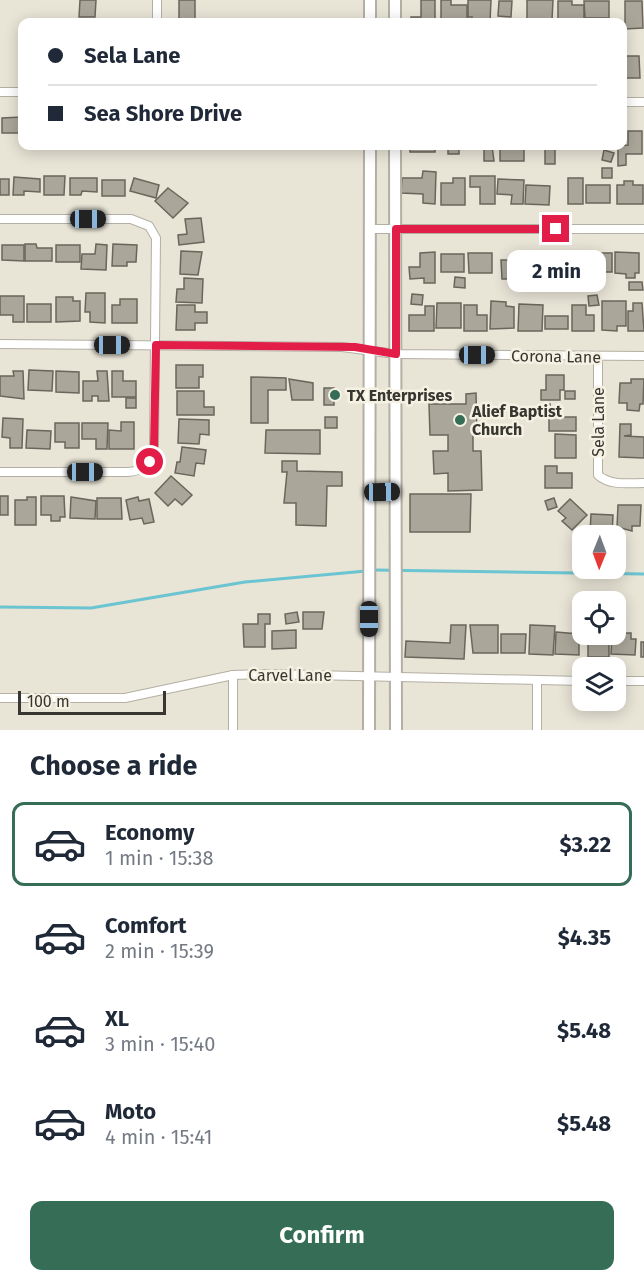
<!DOCTYPE html>
<meta charset="utf-8">
<style>
body{margin:0;font-family:"Fira Sans",sans-serif;background:#f6f6f7;color:#1f2937;height:100vh;display:flex;flex-direction:column;font-size:22px;white-space:nowrap}
*{box-sizing:border-box;margin:0}
p{font-size:20px;color:#747a83}
.icon{flex:none;width:33px;height:33px;fill:none;stroke:currentColor;stroke-width:2;stroke-linecap:round;stroke-linejoin:round}
.map{position:relative;height:730px;overflow:hidden}
.sheet{display:flex;flex-direction:column;background:#fff;flex:1}
.sheet>*{flex:none}
.top-card{position:absolute;left:18px;top:18px;width:609px;height:132px;border-radius:12px;box-shadow:0 3px 15px #0003;display:grid;align-content:center;height:132px;padding:0 30px;background:#fff}
.needle{width:39px;rotate:181deg}
.tools{position:absolute;left:572px;top:525px;display:grid;gap:12px}
.tools a{display:grid;place-items:center;width:54px;height:54px;border-radius:12px;background:#fff;box-shadow:0 3px 15px #0003;font-size:30px}
.scale{position:absolute;left:18px;bottom:15px;width:148px;box-sizing:border-box;padding-left:6px;border:3px solid #373630;border-top:0;font-size:16px;line-height:21px;white-space:nowrap;color:#373630;-webkit-text-stroke:4px #f5f1e3;paint-order:stroke}
.end{position:absolute;width:27px;height:27px;margin:-14px;border:8px solid #e11d48;background:#fff;box-shadow:0 0 0 3px #fff}
.from{border-radius:50%}
.bubble{position:absolute;height:42px;border-radius:12px;background:#fff;box-shadow:0 3px 15px #0003;font-size:20px;font-weight:700;line-height:42px;text-align:center}
.car{position:absolute;width:18px;height:36px;margin:-18px -9px;border-radius:8px;box-shadow:0 0 4px 2px #0007;background:linear-gradient(#222 24%,#8ab4d8 0 40%,#222 0 76%,#8ab4d8 0 86%,#222 0)}
.top-card b{display:flex;align-items:center;gap:21px;height:57px;font-size:22px}
.top-card b+b{border-top:2px solid #e0e1e3}
.top-card i{width:15px;height:15px;background:#1f2937}
ul{padding:0;list-style:none}
li{display:flex;align-items:center;gap:18px;height:84px;margin:0 12px 9px;padding:0 18px;border:3px solid transparent;border-radius:12px}
li div{flex:1}
li b{display:block;font-size:22px}
li em{font-style:normal;font-weight:700}
li.selected{border-color:#356d56}
li>.icon{width:54px;height:54px;stroke-width:1.5}
h2{padding:0 30px;font-size:27px;line-height:72px}
.primary-button{display:flex;gap:12px;margin-top:auto;padding:12px 30px}
.primary-button a{flex:1;height:69px;border-radius:12px;background:#356d56;color:#fff;font-size:24px;font-weight:700;line-height:69px;text-align:center}
.map>svg:first-child{display:block}
.lines{fill:none;stroke-linecap:round;stroke-linejoin:round}
.stream{stroke:#6bc4d1;stroke-width:3}
.building{fill:#aaa69a;stroke:#6a665b;stroke-width:1.5}
.minor-casing{stroke:#b3afa3;stroke-width:10}
.secondary-casing{stroke:#b3afa3;stroke-width:14}
.minor{stroke:#fff;stroke-width:8}
.secondary{stroke:#fff;stroke-width:10}
.route{stroke:#e11d48;stroke-width:8}
.poi-dot{fill:#356d56;stroke:#f5f1e3;stroke-width:2}
.labels{text-anchor:middle;stroke-width:5;stroke-linejoin:round;paint-order:stroke}
.street-label{font-size:16px;fill:#373630;stroke:#f5f1e3}
.poi-label{font-size:16px;font-weight:bold;fill:#373630;stroke:#f5f1e3;text-anchor:start}
</style>
<div class="map">
<svg width="644" height="730" viewBox="0 0 644 730">
<rect width="100%" height="100%" fill="#e8e4d6"/>
<g class="lines">
<g class="stream">
<path d="M373,570L644,574"/>
<path d="M0,607L91,608L245,582L366,571"/>
</g>
</g>
<g class="building">
<path d="M80,0H96L95,17H79Z"/>
<rect x="179" y="0" width="16" height="19"/>
<path d="M421,0H435V22H411V17H421Z"/>
<path d="M441,0H451V5H467V22H441Z"/>
<path d="M468,0H491L490,22H472V17H468Z"/>
<path d="M527,0H553L552,20L544,19V22H530L531,20H527Z"/>
<path d="M499,1H512L511,17L498,16Z"/>
<path d="M558,1H572V5H584V22H558Z"/>
<path d="M584,1H609V18H585Z"/>
<path d="M625,1H642L643,28L625,29Z"/>
<path d="M622,56H639L640,78H622Z"/>
<path d="M22,117V133H2V118Z"/>
<path d="M628,131H642V154H626V165L618,166V146L628,145Z"/>
<rect x="410" y="146" width="25" height="6"/>
<path d="M439,146H463V147H459V154H448V147Z"/>
<path d="M484,146H492L494,161H484Z"/>
<rect x="500" y="146" width="24" height="15"/>
<rect x="545" y="148" width="10" height="16"/>
<path d="M604,150L614,153L611,162L602,160Z"/>
<rect x="602" y="168" width="10" height="10"/>
<path d="M423,171L436,172L435,204L423,203V194L401,193L402,178H422Z"/>
<path d="M44,176H65L64,195H44Z"/>
<path d="M470,176H495V204H480V187H470Z"/>
<path d="M14,177L40,179V192L24,191V195H13Z"/>
<path d="M70,178H97V192L82,191L81,195H70Z"/>
<path d="M134,178L159,185L156,198L130,191Z"/>
<path d="M453,178H465V205H441V183H453Z"/>
<rect x="568" y="178" width="15" height="26"/>
<rect x="0" y="179" width="9" height="16"/>
<path d="M498,179L524,180L523,204H511L512,195L497,194Z"/>
<rect x="102" y="180" width="23" height="16"/>
<path d="M624,181H633V185H643V204H617V185H624Z"/>
<path d="M526,185L550,186L549,205L525,204Z"/>
<rect x="586" y="185" width="24" height="18"/>
<path d="M168,188L188,203L173,218L155,201Z"/>
<path d="M201,218L204,242L179,245L178,235L187,234L185,219Z"/>
<path d="M25,244H36L37,248H52V261H25Z"/>
<path d="M96,244L107,245L106,270L81,269L82,254H95Z"/>
<path d="M113,244L137,245L136,262H127V266H112Z"/>
<path d="M2,245H24V261L2,260Z"/>
<rect x="56" y="245" width="24" height="17"/>
<path d="M181,251L202,252L198,275L180,274Z"/>
<path d="M435,252V283H424V278L410,279L409,267H420V253Z"/>
<path d="M615,252L639,253V273H635V278H626V274L615,273Z"/>
<path d="M468,253H492V273H469Z"/>
<path d="M513,253H526V279H502L501,260H513Z"/>
<path d="M529,253H555L554,273H550V278H529Z"/>
<path d="M568,253H583V281L559,282V270H568Z"/>
<path d="M586,253H612V272H599V276H586Z"/>
<rect x="441" y="254" width="23" height="18"/>
<path d="M455,277L465,278V288L454,287Z"/>
<path d="M184,278L203,279L202,303L176,302L177,289H184Z"/>
<path d="M629,282H642L643,290H629Z"/>
<path d="M86,293H105V323L90,322V312H85Z"/>
<path d="M412,294L423,295L422,305L411,304Z"/>
<path d="M597,295L599,305L589,306L588,296Z"/>
<path d="M0,296H24V322H13V315H0Z"/>
<path d="M56,297H73V301H80V321L56,322Z"/>
<path d="M120,299H137V323H112V305H120Z"/>
<path d="M491,301L506,302V306L514,307V328L490,329Z"/>
<path d="M602,301H626V326H617V331L602,330Z"/>
<path d="M437,303H461V328H436Z"/>
<path d="M633,303H642L644,331H628V311H633Z"/>
<rect x="27" y="304" width="24" height="18"/>
<path d="M519,304L543,305L542,331H518Z"/>
<path d="M177,305H195V312H207V323H195V330H176Z"/>
<path d="M464,305H477V315H487V331H464Z"/>
<path d="M572,305H586V315H594V331H572Z"/>
<path d="M425,306H434V331H409V315H425Z"/>
<rect x="545" y="316" width="23" height="13"/>
<path d="M176,365H203V377H199V388H176Z"/>
<path d="M29,370L53,371L52,391L28,390Z"/>
<path d="M13,371H23L24,399L0,396V376H14Z"/>
<path d="M56,371L79,372V393L56,392Z"/>
<path d="M97,371H107L109,401H98V396H92V401H83V381H98Z"/>
<path d="M112,371H123V381H136V397H112Z"/>
<path d="M546,375H564V390H560V400H541V390H546Z"/>
<path d="M251,377L286,378V390H268V423H251Z"/>
<path d="M289,379L313,383V400H292Z"/>
<path d="M631,379H644L643,404H640L639,411L627,410V403H619L620,383H631Z"/>
<rect x="324" y="388" width="10" height="17"/>
<path d="M177,391H204V407H214V415H177Z"/>
<rect x="565" y="391" width="10" height="8"/>
<path d="M476,393L477,435H473V451H481L482,490L448,491V473L434,474L433,451H448V435H430L429,404H466V394Z"/>
<rect x="126" y="398" width="10" height="10"/>
<path d="M550,404L552,413L543,414L541,405Z"/>
<rect x="325" y="417" width="12" height="11"/>
<rect x="549" y="417" width="27" height="14"/>
<path d="M3,418L23,419L22,448H10V438L2,437Z"/>
<path d="M179,419L209,420V435L200,434L199,444L178,443Z"/>
<path d="M121,422H134V449H109V430L121,431Z"/>
<path d="M55,423H79V448H65V442H55Z"/>
<path d="M82,423H108L107,449H96V439H82Z"/>
<path d="M620,424H631V435L624,436L644,437V458L619,457Z"/>
<path d="M27,430L51,431L50,449L26,448Z"/>
<path d="M266,430H320V454L265,453Z"/>
<path d="M555,434L576,435V458H555Z"/>
<path d="M182,447L206,450L204,464L196,463L194,476L175,473L177,462H180Z"/>
<path d="M282,461H297V471L342,472V486H327L326,526L296,525V503H284L287,472H282Z"/>
<path d="M545,466H557V473H572V488H545Z"/>
<path d="M171,476L192,495L182,505L175,499L168,506L155,493Z"/>
<path d="M410,494H471L470,532H410Z"/>
<rect x="0" y="496" width="8" height="19"/>
<path d="M41,496H64L65,517H60V521H51V515H41Z"/>
<path d="M27,497H36V525H15V500H27Z"/>
<path d="M71,497L96,501L95,519L70,518Z"/>
<path d="M138,497L139,501L149,499L154,522L144,524L142,518L130,520L126,500Z"/>
<path d="M97,498H121L122,519H97Z"/>
<path d="M554,498L557,507L548,510L545,501Z"/>
<path d="M570,499L587,515L572,530L562,521L566,518L558,511Z"/>
<path d="M618,505H641L640,526H632V531L617,527Z"/>
<path d="M591,514L613,515L612,536L590,534Z"/>
<path d="M297,612L299,622L286,624L285,614Z"/>
<path d="M303,612H324L322,629H303Z"/>
<path d="M258,614H270V624H265V647H244L243,624H258Z"/>
<path d="M451,625H466L464,659L405,657L406,641L450,643Z"/>
<path d="M470,625H498V653H473Z"/>
<path d="M530,625L555,626L553,655L529,654Z"/>
<path d="M296,630V648L272,649V631Z"/>
<path d="M556,632L579,634V655L555,654Z"/>
<path d="M615,633H631V639H636L635,655L611,654L612,634Z"/>
<path d="M501,634H526L525,653H501Z"/>
<path d="M588,634H609V657H588V640H594V636Z"/>
<rect x="641" y="642" width="3" height="15"/>
</g>
<g class="lines">
<defs>
<g id="minor">
<path d="M157,0V22"/>
<path d="M0,92H22"/>
<path d="M622,102H644"/>
<path d="M0,219H131L149,226L156,238L154,447C152,463 144,471 128,472H0"/>
<path d="M370,229H644"/>
<path d="M0,344L342,347L396,354L644,356"/>
<path d="M598,356V475C610,486 629,483 644,483"/>
<path d="M615,681H644"/>
<path d="M0,698H125L233,675L267,674L582,681"/>
<path d="M233,730V675"/>
<path d="M537,730V682"/>
</g>
<g id="secondary">
<path d="M370,22V0"/>
<path d="M395,22V0"/>
<path d="M395,146L396,730"/>
<path d="M370,492L395,491"/>
<path d="M369,730L370,146"/>
</g>
</defs>
<use href="#minor" class="minor-casing"/>
<use href="#secondary" class="secondary-casing"/>
<use href="#minor" class="minor"/>
<use href="#secondary" class="secondary"/>
</g>
<g class="lines">
<path class="route" d="M150,462L154,447L156,345L355,347L396,354V229H556"/>
</g>
<g class="poi-dot">
<circle cx="335" cy="395" r="6"/>
<circle cx="460" cy="420" r="6"/>
</g>
<g class="labels">
<g class="street-label">
<text transform="translate(556 356) rotate(1)" y="6">Corona Lane</text>
<text transform="translate(598 422) rotate(-90)" y="6">Sela Lane</text>
<text x="290" y="681">Carvel Lane</text>
</g>
<g class="poi-label">
<text x="347" y="401">TX Enterprises</text>
<text x="472" y="417">Alief Baptist<tspan x="472" dy="18">Church</tspan></text>
</g>
</g>
</svg>
<div class="tools">
<a><svg class="needle" viewBox="-14 -14 28 28"><path d="M0-13l5 13h-10z" fill="#e53935"/><path d="M0 13l5-13h-10z" fill="#747a83"/></svg></a>
<a><svg class="icon" aria-label="locate" viewBox="0 0 24 24"><circle cx="12" cy="12" r="6"/><path d="M12 2v4M12 18v4M2 12h4M18 12h4"/></svg></a>
<a><svg class="icon" aria-label="layers" viewBox="0 0 24 24"><path d="M12 4l9 5-9 5-9-5zM3 14l9 5 9-5"/></svg></a>
</div>
<div class="scale">100 m</div>
<i class="end from" style="left:150px;top:462px"></i>
<i class="end" style="left:556px;top:229px"></i>
<div class="bubble" style="left:507px;top:250px;width:99px">2 min</div>
<i class="car" style="left:88px;top:219px;rotate:90deg"></i>
<i class="car" style="left:112px;top:345px;rotate:90deg"></i>
<i class="car" style="left:477px;top:355px;rotate:90deg"></i>
<i class="car" style="left:85px;top:472px;rotate:90deg"></i>
<i class="car" style="left:382px;top:492px;rotate:89deg"></i>
<i class="car" style="left:369px;top:619px;rotate:180deg"></i>
<div class="top-card">
<b><i class="from"></i>Sela Lane</b>
<b><i></i>Sea Shore Drive</b>
</div>
</div>
<section class="sheet">
<h2>Choose a ride</h2>
<ul>
<li class="selected"><svg class="icon" aria-label="car" viewBox="0 0 24 24"><path d="M5 17H2v-5l4-1 3-4h7l3 4 3 1v5h-3M9 17h6M6 11h13"/><circle cx="7" cy="17" r="2"/><circle cx="17" cy="17" r="2"/></svg><div><b>Economy</b><p>1 min · 15:38</p></div><em>$3.22</em></li>
<li><svg class="icon" aria-label="car" viewBox="0 0 24 24"><path d="M5 17H2v-5l4-1 3-4h7l3 4 3 1v5h-3M9 17h6M6 11h13"/><circle cx="7" cy="17" r="2"/><circle cx="17" cy="17" r="2"/></svg><div><b>Comfort</b><p>2 min · 15:39</p></div><em>$4.35</em></li>
<li><svg class="icon" aria-label="car" viewBox="0 0 24 24"><path d="M5 17H2v-5l4-1 3-4h7l3 4 3 1v5h-3M9 17h6M6 11h13"/><circle cx="7" cy="17" r="2"/><circle cx="17" cy="17" r="2"/></svg><div><b>XL</b><p>3 min · 15:40</p></div><em>$5.48</em></li>
<li><svg class="icon" aria-label="car" viewBox="0 0 24 24"><path d="M5 17H2v-5l4-1 3-4h7l3 4 3 1v5h-3M9 17h6M6 11h13"/><circle cx="7" cy="17" r="2"/><circle cx="17" cy="17" r="2"/></svg><div><b>Moto</b><p>4 min · 15:41</p></div><em>$5.48</em></li>
</ul>
<div class="primary-button"><a>Confirm</a></div>
</section>
